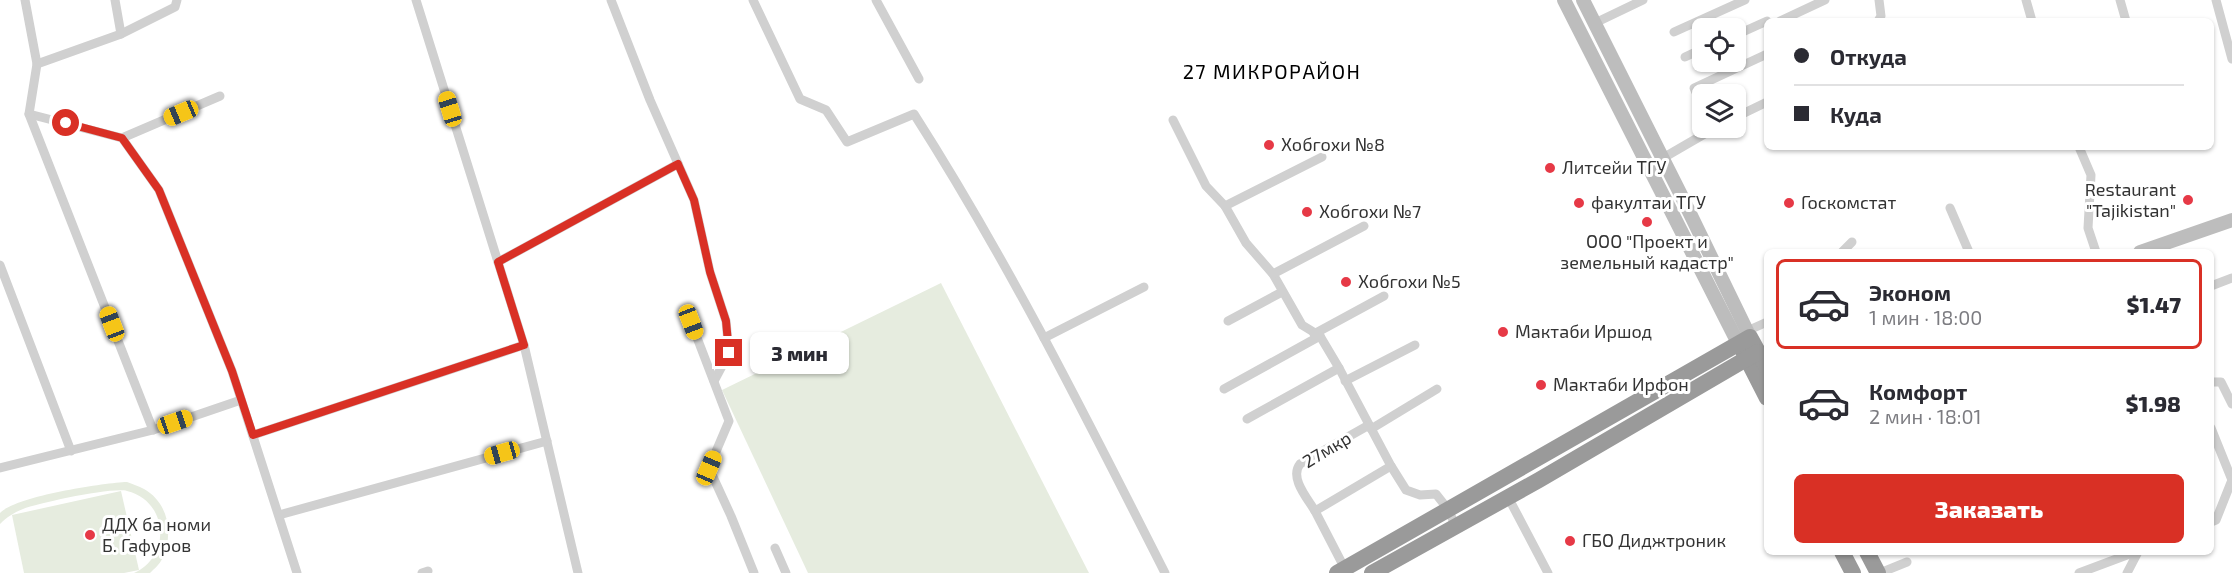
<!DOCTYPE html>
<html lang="ru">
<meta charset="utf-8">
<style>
body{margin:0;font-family:"Exo 2",sans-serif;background:#f2f2f3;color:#2b2b33;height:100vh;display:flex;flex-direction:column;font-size:22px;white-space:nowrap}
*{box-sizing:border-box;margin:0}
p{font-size:20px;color:#7c7c81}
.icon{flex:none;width:33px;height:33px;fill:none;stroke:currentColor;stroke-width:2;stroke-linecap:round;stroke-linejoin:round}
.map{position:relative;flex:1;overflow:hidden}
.details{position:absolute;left:1764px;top:249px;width:450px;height:306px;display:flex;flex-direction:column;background:#fff;border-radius:9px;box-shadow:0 2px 4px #0004}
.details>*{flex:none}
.hud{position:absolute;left:1764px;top:18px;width:450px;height:132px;border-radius:9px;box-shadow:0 2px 4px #0004;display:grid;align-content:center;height:132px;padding:0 30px;background:#fff}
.buttons{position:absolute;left:1692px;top:18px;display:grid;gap:12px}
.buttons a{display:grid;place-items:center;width:54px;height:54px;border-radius:9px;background:#fff;box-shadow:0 2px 4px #0004;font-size:30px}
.end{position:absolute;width:27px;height:27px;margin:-14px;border:8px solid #d93025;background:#fff;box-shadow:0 0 0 3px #fff}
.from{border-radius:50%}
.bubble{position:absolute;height:42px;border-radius:9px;background:#fff;box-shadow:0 2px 4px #0004;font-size:20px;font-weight:800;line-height:42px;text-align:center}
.car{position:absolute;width:18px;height:36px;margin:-18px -9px;border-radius:8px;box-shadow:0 0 4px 2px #0007;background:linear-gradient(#f5c518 24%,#345 0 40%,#f5c518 0 76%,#345 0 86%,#f5c518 0)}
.hud b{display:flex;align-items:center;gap:21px;height:57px;font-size:22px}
.hud b+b{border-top:2px solid #e1e1e2}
.hud i{width:15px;height:15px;background:#2b2b33}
ul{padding:10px 0 0;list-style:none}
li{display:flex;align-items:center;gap:18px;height:90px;margin:0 12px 9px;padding:0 18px;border:3px solid transparent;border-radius:9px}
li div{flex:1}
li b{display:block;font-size:22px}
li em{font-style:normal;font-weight:800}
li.on{border-color:#d93025}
li>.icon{width:54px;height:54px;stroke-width:1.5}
.cta{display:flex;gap:12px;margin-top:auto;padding:12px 30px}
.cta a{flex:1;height:69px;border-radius:9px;background:#d93025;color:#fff;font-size:24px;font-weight:800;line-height:69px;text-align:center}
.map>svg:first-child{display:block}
.green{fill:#e6ecdf}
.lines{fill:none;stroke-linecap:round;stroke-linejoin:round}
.street{stroke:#d0d0d0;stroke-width:9}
.secondary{stroke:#bdbdbd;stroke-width:14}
.highway{stroke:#9a9a9a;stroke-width:16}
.route{stroke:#d93025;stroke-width:8}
.poi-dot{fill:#e63946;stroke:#fff;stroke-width:2}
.labels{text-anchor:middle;stroke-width:6;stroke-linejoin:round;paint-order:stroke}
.poi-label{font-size:18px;fill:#333;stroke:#fff;text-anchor:start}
.street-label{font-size:18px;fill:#333;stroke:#fff}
.neighbourhood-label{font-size:20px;letter-spacing:1.5px;fill:#000;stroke:#fff}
</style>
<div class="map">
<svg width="2232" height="573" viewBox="0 0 2232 573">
<rect width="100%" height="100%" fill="#fff"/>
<g class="green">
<path d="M941,283L1089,573H808L722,390Z"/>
<path d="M127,482C132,484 139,486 144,489C169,503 174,535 162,559C160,564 154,569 150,573H134C172,556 168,501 127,491C112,487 39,503 23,509C13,513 7,517 0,524V513C16,496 103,483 127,482Z"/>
<path d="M121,491L139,570L124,573H24L12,515Z"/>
</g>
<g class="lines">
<g class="street">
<path d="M25,0L37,64"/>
<path d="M115,0L121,34"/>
<path d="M416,0L524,345L578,573"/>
<path d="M611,0L650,100L694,200L710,272L726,321L729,353L714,381"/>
<path d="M753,0L800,99L826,110L847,142L914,114C1008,261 1086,417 1165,573"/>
<path d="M876,0L919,79"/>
<path d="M2026,0L2032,21"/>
<path d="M2120,0L2126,21"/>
<path d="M2216,0L2232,59"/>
<path d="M1780,21L1825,0"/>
<path d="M1878,21L1881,16L1879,0"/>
<path d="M1595,23L1643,0"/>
<path d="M1674,32L1745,0"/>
<path d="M1736,35L1767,21"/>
<path d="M1685,57L1702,49"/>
<path d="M1702,106L1694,88L1767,54"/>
<path d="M29,114L122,138L159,190L232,371L297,573"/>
<path d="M1736,117L1767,102"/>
<path d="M1173,120L1206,186L1225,206L1246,243L1273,274L1302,325L1320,336L1339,368L1391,466L1406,490L1420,495L1436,494L1447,508L1456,526"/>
<path d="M122,138L220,96"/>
<path d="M2079,147L2091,175L2088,228L2096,252"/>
<path d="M1663,158L1713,129"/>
<path d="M1225,206L1322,157"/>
<path d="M1950,208L1969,252"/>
<path d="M1842,252L1852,242"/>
<path d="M498,262L678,164"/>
<path d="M0,265L71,451"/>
<path d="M1273,274L1364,226"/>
<path d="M2211,286L2232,278"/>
<path d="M1228,321L1282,292"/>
<path d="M691,322L729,421L709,468L731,516L754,573"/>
<path d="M1747,331L1767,322"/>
<path d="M1314,334L1384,296"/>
<path d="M1044,338L1144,287"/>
<path d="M1345,381L1415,345"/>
<path d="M2211,382H2221L2232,404"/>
<path d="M1224,389L1320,336"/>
<path d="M1247,419L1339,368"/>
<path d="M2211,428L2232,480"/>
<path d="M1371,429L1437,389"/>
<path d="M153,430L29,114L37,64L121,34L175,7L177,0"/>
<path d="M253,435L524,345"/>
<path d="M0,468L153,430L241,400"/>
<path d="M1508,497L1548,573"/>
<path d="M1315,511C1308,499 1289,478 1300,464L1369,425"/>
<path d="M279,515L547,441"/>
<path d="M2211,522L2216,520L2232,480"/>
<path d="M775,548L786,573"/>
<path d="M1345,569L1315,511L1391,466"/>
<path d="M422,573L428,571"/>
<path d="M1880,573L1907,562"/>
<path d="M2079,573L2135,552"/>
<path d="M2127,573L2138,552"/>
</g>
<g class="secondary">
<path d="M1564,0L1738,343"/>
<path d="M1583,0L1680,193L1750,337"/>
<path d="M2140,252L2232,220"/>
</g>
<g class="highway">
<path d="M1743,351L1767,398"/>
<path d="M1842,552L1853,573"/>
<path d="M1867,552L1878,573"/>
<path d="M1337,573L1750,337L1767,368"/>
<path d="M1372,573L1539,480L1758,352"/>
</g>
</g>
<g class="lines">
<path class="route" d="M66,123L122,138L159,190L232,371L253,435L524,345L498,262L678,164L694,200L710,272L726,321L729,353"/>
</g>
<g class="poi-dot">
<circle cx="1269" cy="145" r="6"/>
<circle cx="1550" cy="168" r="6"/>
<circle cx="2188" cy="200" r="6"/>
<circle cx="1579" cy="203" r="6"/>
<circle cx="1789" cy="203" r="6"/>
<circle cx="1307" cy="212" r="6"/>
<circle cx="1647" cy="222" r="6"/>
<circle cx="1346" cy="282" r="6"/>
<circle cx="1503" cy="332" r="6"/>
<circle cx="1541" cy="385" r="6"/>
<circle cx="90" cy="535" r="6"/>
<circle cx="1570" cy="541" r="6"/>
</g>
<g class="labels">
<g class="poi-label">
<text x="1281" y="151">Хобгохи №8</text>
<text x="1562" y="174">Литсейи ТГУ</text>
<text x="2176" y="196" text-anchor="end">Restaurant<tspan x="2176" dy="21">"Tajikistan"</tspan></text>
<text x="1591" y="209">факултаи ТГУ</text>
<text x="1801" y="209">Госкомстат</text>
<text x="1319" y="218">Хобгохи №7</text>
<text x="1647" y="248" text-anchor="middle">ООО "Проект и<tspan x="1647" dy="21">земельный кадастр"</tspan></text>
<text x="1358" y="288">Хобгохи №5</text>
<text x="1515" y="338">Мактаби Иршод</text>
<text x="1553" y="391">Мактаби Ирфон</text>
<text x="102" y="531">ДДХ ба номи<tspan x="102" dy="21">Б. Гафуров</tspan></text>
<text x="1582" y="547">ГБО Диджтроник</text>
</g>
<g class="street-label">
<text transform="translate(1327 450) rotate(-31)" y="6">27мкр</text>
</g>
<g class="neighbourhood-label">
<text x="1272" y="79">27 МИКРОРАЙОН</text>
</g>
</g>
</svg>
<div class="buttons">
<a><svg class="icon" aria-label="locate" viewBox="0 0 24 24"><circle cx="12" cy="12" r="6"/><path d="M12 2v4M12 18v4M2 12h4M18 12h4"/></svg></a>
<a><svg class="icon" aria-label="layers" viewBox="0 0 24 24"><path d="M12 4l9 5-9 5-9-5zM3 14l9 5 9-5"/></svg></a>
</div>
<i class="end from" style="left:66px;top:123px"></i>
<i class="end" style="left:729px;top:353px"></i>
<div class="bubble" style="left:750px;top:332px;width:99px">3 мин</div>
<i class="car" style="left:450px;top:109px;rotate:343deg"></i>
<i class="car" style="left:181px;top:113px;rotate:247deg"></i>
<i class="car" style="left:691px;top:322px;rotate:159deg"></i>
<i class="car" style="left:112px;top:324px;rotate:339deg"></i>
<i class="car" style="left:175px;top:422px;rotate:71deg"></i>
<i class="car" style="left:502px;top:453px;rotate:254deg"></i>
<i class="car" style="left:709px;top:468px;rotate:23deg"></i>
<div class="hud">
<b><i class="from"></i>Откуда</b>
<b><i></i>Куда</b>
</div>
<section class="details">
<ul>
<li class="on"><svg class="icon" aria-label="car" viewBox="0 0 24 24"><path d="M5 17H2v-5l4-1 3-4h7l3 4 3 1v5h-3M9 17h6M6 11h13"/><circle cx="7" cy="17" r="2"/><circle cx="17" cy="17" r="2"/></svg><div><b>Эконом</b><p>1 мин · 18:00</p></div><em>$1.47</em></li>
<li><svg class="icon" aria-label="car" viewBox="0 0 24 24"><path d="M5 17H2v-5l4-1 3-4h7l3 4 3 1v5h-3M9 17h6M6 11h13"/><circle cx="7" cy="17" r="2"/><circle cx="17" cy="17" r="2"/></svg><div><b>Комфорт</b><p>2 мин · 18:01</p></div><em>$1.98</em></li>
</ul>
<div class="cta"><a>Заказать</a></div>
</section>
</div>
